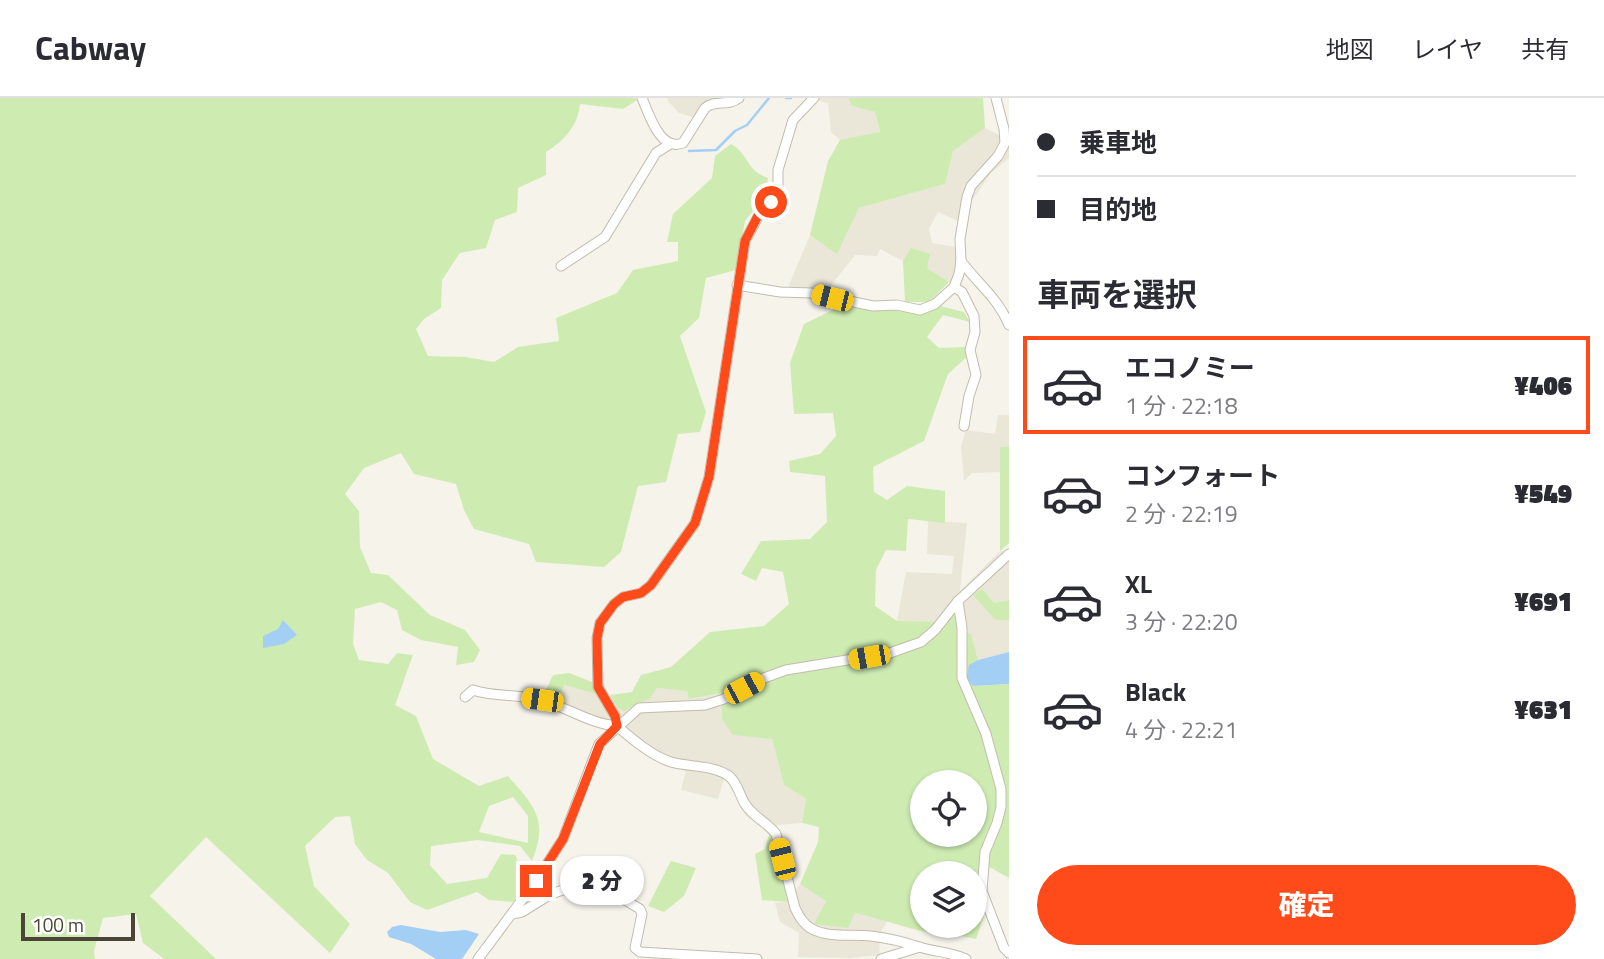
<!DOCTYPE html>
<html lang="ja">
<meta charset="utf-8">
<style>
body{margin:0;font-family:"Titillium Web","Noto Sans JP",sans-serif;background:#f7f7f7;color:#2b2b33;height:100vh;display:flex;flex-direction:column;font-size:26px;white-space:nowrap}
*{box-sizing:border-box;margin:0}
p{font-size:23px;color:#7c7c81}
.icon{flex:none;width:38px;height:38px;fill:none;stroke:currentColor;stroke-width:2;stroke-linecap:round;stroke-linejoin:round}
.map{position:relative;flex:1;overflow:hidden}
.panel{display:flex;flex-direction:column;background:#fff;width:595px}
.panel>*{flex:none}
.hud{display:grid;align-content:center;height:154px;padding:0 28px;background:#fff}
.tools{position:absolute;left:910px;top:672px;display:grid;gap:14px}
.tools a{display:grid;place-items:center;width:77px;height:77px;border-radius:50%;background:#fff;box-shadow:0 2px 5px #0004;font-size:35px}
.scale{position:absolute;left:21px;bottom:18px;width:114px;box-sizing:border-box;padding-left:7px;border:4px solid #4b4538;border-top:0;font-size:19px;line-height:24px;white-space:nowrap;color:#4b4538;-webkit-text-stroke:5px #fff;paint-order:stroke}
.end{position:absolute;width:32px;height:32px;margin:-16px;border:9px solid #ff4a19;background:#fff;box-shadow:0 0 0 4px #fff}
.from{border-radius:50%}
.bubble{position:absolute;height:49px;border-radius:24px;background:#fff;box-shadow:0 2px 5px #0004;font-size:23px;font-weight:800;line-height:49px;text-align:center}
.car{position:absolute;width:21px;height:42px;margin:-21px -10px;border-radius:9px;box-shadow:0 0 5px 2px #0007;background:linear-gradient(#f5c518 24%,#345 0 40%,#f5c518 0 76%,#345 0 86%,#f5c518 0)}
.hud b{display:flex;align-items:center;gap:24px;height:66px;font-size:26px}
.hud b+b{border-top:2px solid #e1e1e2}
.hud i{width:18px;height:18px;background:#2b2b33}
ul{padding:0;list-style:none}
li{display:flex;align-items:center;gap:21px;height:98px;margin:0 14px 10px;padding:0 14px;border:4px solid transparent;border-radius:0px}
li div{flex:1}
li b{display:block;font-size:26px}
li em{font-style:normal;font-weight:800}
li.on{border-color:#ff4a19}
li>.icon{width:63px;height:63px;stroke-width:1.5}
h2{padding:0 28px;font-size:32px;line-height:84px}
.cta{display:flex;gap:14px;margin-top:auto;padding:14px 28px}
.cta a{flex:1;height:80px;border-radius:42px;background:#ff4a19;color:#fff;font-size:28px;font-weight:800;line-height:80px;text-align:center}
header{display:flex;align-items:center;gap:42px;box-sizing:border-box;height:98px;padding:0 35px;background:#fff;border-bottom:2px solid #e1e1e2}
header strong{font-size:33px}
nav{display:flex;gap:38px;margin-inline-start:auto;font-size:24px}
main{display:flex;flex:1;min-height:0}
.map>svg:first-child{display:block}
.residential{fill:#eae6d8}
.green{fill:#ceecb2;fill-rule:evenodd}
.water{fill:#a4cff5}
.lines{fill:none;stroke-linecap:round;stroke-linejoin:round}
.stream{stroke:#a4cff5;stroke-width:2.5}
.minor-casing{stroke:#c2bcac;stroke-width:11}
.minor{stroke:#fff;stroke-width:9}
.route{stroke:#ff4a19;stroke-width:9}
</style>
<header>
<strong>Cabway</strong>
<nav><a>地図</a><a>レイヤ</a><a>共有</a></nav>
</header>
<main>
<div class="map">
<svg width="1009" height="861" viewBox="0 0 1009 861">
<rect width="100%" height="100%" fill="#f6f3eb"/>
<g class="residential">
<path d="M668,0H742L735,8L710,10L696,20L679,15L667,2Z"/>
<path d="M809,0H848L852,8L875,14L880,35L840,42L831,34L828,5Z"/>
<path d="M985,30L1009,42V60L991,75L958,123L938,114L929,131L932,145L956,149L965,159L960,185L949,184L927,170L912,150L903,163L880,151L877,158L855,157L824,196L794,199L789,187L810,137L837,155L859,110L945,86L953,53Z"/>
<path d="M998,317H1009V348L1000,349V374L972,375L964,383L961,348L966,332L995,336Z"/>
<path d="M928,423L967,425L960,493L1000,453L1009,454V502L994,505L996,522H1009V554L978,562L971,537L943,529L897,523L906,474L952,476L954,458L927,456Z"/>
<path d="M563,587L596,596L610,597L617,608L657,590L687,593L690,601L723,595L722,621L772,641L784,687L806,701L802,725L778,727L770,734L745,717L734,692L724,681L718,701L681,692L686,672L655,662L617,635L555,610Z"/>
<path d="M800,786L827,803L814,826L855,814L888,822L880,835L879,857L850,860L798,859L799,835L780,824L775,805L788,804Z"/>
</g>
<g class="green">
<path d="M0,0H635L637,2L623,11L580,6C578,28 564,43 546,54V77L518,90L517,114L495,122L486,150L460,155L442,182L441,210L424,221L416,231L428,258L466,259L494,264L518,249L559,243L556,220L617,195L633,172L678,163V144H667L673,116L712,80L715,58L731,46C750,57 745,72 768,80L766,97L745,123L736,172L706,180L699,220L680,238L706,314L700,334L678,336L666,384L638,388L621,454L604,469L536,464L529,446L474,431L464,412L456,386L414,376L401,355L364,370L345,396L359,413L360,449L371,475L388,477L430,517L465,532L480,552L474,564L456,567L458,549L421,542L402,532L397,512L381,504L355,511L353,546L359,562L388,566L397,555L413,557L395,607L416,618L433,661L479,688L508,678C534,708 549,721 532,763L520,748L478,742L431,748L430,767L447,786L487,780L501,756L515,757L529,783L513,804L489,802L477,794L427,812L410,804L388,775L367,762L355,746L350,718L335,719L305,748L314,788L350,826L330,855L206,739L150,798L216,861H164L143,845L136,816L103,820L94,853L95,861H0ZM513,699L528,718V745L479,734L489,708Z"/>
<path d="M848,0H983L985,30L953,53L945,86L859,110L837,156L810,137L828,63L840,42L880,34L875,14L852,8Z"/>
<path d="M911,150L930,156L927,170L949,184L929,204H905L903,163Z"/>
<path d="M940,208L964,214L970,224L943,217L927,239L939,250L966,249L968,258L948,276L924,343L873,369L874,394L887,402L907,388L945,393V425L908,421L906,453L886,452L876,472L875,508L897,523L932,524L942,529L956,514L958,532L971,536L978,562L969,568L973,588L1009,586V780L984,766L975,779V775H922V828H975V804L981,801L986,812L976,841C957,836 943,838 926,834C902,829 879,820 855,815L848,830L814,826L826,803L800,786L818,744L819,729L802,725L806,701L784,687L772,641L733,637L722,621V595L689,601L687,593L657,590L650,600L624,613L617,609L610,597L632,594L641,577L671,569L710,534L764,528L789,506L783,474L762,470L756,483L741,476L761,443L810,441L827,424L825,378L790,374L789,363L820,356L836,338L833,315L794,316L790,265L804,226L839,209L926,215ZM922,684H975V737H922Z"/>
<path d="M1009,348V445L1000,453V349Z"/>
<path d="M982,491L994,505L1009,502V522H996L973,497Z"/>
<path d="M569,575L592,584L596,596L564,587L557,604L543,598L553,577Z"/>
<path d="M770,734L788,804L762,802L755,756L765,751Z"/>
<path d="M671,763L696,770L684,798L664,814L648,808Z"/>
</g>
<g class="water">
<path d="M283,522L297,537L284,546L263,550V538L278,531Z"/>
<path d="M1009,554V586L973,588L966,581L969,567L978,562Z"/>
<path d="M401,827L440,834L466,832L479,836L462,861H436L411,846L389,839L387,834L392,829Z"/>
</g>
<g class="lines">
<g class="stream">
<path d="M786,0H791"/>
<path d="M689,53L716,52L735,33L747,27L769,0"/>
</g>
<defs>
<g id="minor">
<path d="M642,0C649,16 660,54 683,45L705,10C715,1 728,9 739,0"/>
<path d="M814,0L793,22L778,72V87L771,104L760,115L745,143L709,379L695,425L651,487L641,495L623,499L614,506L600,525L597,540L598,589L615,618L617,628C632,641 652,658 671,664C688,669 714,667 729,678C737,684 740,698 745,706C753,719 767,724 776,736L795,810C799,818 803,826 812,831C829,840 852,836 871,838C888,840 904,844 919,849C935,854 951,854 966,861"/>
<path d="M961,163C978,186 998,200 1009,227"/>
<path d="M561,168L605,139L656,55L670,46"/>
<path d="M737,187L780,194L811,195L873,208L897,207L920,212L935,206L954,189L959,176L961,163L960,141L967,99L971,88L998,58L1005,45L1004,31L996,0"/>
<path d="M954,189L962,194L974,218L975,234L970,252L976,277L969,298L964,328"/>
<path d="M958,503L962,530V580L986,636L1001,691V709L997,725L985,754L982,793L1004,850L1009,855"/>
<path d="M465,599L473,592C496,600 520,595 544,603C568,610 591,626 617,628"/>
<path d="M512,816L522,814L551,796L581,786L597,785L640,811L642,816L635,850L640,854L757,861"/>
<path d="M478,861L536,783L563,741L599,646L639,610L705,607L724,601L764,580L786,572L890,555L921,544L935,532L958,503L1009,456"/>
<path d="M881,861L920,849"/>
</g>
</defs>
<use href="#minor" class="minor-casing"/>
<use href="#minor" class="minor"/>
</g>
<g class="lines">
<path class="route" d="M536,783L563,741L600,646L617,628L615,618L598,589L597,540L600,525L614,506L623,499L641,495L651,487L695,425L709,379L745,143L760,114L771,104"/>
</g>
</svg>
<div class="tools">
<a><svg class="icon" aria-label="locate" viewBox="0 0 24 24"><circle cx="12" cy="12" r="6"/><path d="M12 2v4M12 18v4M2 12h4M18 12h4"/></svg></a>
<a><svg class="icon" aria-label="layers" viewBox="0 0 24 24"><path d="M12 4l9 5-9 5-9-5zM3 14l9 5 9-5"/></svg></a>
</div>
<div class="scale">100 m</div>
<i class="end from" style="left:771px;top:104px"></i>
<i class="end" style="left:536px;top:783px"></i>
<div class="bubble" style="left:560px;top:758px;width:84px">2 分</div>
<i class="car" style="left:832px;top:200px;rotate:284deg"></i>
<i class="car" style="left:869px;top:559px;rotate:260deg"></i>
<i class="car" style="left:744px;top:590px;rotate:62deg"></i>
<i class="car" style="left:542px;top:602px;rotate:278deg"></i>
<i class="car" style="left:782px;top:761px;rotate:346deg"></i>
</div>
<section class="panel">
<div class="hud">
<b><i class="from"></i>乗車地</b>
<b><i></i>目的地</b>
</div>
<h2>車両を選択</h2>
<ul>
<li class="on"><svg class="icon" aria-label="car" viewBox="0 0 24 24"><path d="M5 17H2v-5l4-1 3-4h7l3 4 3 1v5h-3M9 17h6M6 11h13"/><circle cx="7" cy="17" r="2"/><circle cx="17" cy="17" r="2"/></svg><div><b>エコノミー</b><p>1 分 · 22:18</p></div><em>¥406</em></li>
<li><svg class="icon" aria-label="car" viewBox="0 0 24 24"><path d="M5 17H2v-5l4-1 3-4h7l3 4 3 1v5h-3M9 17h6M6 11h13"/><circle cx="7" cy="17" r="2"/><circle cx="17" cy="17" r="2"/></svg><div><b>コンフォート</b><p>2 分 · 22:19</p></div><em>¥549</em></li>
<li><svg class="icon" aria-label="car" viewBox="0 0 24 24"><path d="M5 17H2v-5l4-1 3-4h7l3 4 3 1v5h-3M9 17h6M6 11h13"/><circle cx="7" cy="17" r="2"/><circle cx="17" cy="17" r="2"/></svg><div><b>XL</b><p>3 分 · 22:20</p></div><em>¥691</em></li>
<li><svg class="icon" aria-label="car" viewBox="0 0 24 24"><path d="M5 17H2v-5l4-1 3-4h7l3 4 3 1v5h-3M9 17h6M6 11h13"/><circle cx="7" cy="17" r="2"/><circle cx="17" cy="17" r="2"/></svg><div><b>Black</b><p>4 分 · 22:21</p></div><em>¥631</em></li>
</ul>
<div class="cta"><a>確定</a></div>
</section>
</main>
